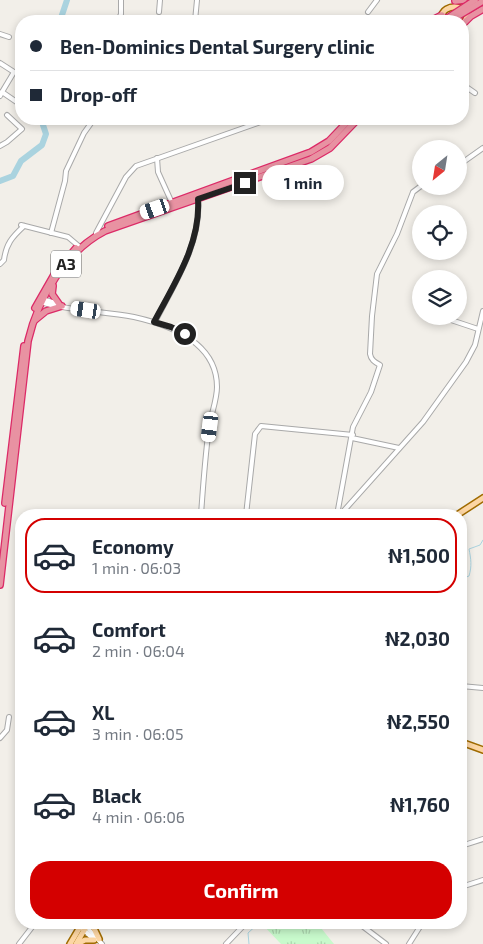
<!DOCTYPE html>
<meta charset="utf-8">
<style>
body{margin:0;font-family:"Exo 2",sans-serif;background:#f6f6f7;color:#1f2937;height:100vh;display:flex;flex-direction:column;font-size:19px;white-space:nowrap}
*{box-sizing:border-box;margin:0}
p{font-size:16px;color:#747a83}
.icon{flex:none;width:28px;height:28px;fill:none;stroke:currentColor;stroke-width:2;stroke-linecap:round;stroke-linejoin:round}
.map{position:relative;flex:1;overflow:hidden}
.details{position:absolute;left:15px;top:509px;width:452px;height:420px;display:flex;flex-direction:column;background:#fff;border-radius:20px;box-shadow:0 2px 8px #0003}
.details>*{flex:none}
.hud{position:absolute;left:15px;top:15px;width:454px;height:110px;border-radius:20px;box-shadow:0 2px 8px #0003;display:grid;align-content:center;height:110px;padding:0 15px;background:#fff}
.needle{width:32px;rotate:210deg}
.buttons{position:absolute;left:412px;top:140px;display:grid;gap:10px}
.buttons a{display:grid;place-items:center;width:55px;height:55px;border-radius:50%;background:#fff;box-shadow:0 2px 8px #0003;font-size:25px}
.end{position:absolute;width:22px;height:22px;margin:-11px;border:6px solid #222;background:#fff;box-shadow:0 0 0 2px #fff}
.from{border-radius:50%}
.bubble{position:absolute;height:35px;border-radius:18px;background:#fff;box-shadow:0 2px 8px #0003;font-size:16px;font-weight:700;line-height:35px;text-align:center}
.car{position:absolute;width:15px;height:30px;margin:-15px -8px;border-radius:6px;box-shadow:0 0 4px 1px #0007;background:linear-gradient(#fff 24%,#345 0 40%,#fff 0 76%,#345 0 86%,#fff 0)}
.hud b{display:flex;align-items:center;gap:18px;height:48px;font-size:19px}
.hud b+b{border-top:1px solid #e0e1e3}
.hud i{width:12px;height:12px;background:#1f2937}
ul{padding:9px 0 0;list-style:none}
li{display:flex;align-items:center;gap:15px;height:75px;margin:0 10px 8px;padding:0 5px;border:2px solid transparent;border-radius:20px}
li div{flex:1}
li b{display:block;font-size:19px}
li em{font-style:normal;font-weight:700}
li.selected{border-color:#d40000}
li>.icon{width:45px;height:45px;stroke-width:1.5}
.primary-button{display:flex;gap:10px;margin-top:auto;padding:10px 15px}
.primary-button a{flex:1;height:58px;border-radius:20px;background:#d40000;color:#fff;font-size:20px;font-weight:700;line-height:58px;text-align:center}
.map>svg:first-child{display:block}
.park{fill:url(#park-tufts)}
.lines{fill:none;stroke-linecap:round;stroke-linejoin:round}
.stream{stroke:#aad3df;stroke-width:1}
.river{stroke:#aad3df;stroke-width:6}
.minor-casing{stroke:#a9a9a9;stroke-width:6}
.major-casing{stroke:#a06b00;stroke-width:8}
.highway-casing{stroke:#dc2a67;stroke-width:8}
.minor{stroke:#fff;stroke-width:4}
.major{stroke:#fcd6a4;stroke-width:5}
.highway{stroke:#e892a2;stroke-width:5.5}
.highway-bridge-casing{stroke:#dc2a67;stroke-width:8;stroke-linecap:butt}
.highway-bridge{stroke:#e892a2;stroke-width:5.5}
.route{stroke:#222;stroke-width:6}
.labels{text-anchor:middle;stroke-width:5;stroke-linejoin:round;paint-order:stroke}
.shield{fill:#fff;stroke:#646464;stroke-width:1}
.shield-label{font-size:16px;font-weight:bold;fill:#222}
</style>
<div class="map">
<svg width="483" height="944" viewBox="0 0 483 944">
<defs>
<pattern id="park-tufts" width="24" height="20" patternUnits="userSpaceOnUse" patternTransform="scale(1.25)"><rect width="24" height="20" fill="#c8facc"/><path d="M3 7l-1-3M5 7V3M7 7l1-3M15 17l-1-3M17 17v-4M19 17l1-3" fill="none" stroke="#acd6af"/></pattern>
</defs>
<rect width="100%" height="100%" fill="#f2efe9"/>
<path class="park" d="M261,923H317L334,944H281Z"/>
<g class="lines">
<g class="stream">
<path d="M461,579L469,576C472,566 471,559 469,549L480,545L483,540"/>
<path d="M461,592H463L461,602"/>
<path d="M249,944L248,933L260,922"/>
</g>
<g class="river">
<path d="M60,21L67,0"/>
<path d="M0,181L13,176L21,161L42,145L46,134L41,119"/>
</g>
<defs>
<g id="minor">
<path d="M159,12L160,0"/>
<path d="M368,12L377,0"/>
<path d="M118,21L121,14V0"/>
<path d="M195,21L197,0"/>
<path d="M0,34L9,37"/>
<path d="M0,63L14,72L2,92"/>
<path d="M462,84L475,93"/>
<path d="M0,96L2,92L21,105"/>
<path d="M0,146L7,142L22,129L7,115"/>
<path d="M157,158L158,172L172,203"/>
<path d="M459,165L483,148"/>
<path d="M21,225L68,237L81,248"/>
<path d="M51,233L65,181L66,171L84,133L94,119"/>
<path d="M96,233L126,177L136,166L269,119"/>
<path d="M0,264L4,260C6,244 12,237 24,226"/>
<path d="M42,299L59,304"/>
<path d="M40,302C69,311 104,311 134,317C170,325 217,342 217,387C217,400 211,414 209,428C205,457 203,486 201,515"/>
<path d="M442,317L478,329"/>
<path d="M155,322C174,284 202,243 198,198"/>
<path d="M352,438L399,448"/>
<path d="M246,515L255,434L261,426L353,435"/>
<path d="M337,515L353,427L371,392L380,365C375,362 371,360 370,354L372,316L377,274L397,234L413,192L421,186"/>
<path d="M340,515L423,422L466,362L475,345L483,311"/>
<path d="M461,686L483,688"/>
<path d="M0,738L7,730L9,717"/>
<path d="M461,846L483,839"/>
<path d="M461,887L483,880"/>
<path d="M357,922L386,944"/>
<path d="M85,925L102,944"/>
<path d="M83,929L94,940"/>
<path d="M19,944L36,922"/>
<path d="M226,944L247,922"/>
<path d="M409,944L423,922"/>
</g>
<g id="major">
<path d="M442,19C439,0 481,5 462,25"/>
<path d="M457,515L483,498"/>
<path d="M461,742L483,750"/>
<path d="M91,922L99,939"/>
<path d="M70,944L83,922"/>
<path d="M76,944L89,922"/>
<path d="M77,944L85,940H94"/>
</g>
<g id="highway">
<path d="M455,1L464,0"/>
<path d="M430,21L442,15"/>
<path d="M465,22L471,16L483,9"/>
<path d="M108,226L311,152L329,141L350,119"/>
<path d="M53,286L52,294L59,304"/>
<path d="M35,308L55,273L76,248"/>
<path d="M35,320L46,311L62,306"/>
<path d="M5,503L24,346"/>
<path d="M0,585L28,341C38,298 66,251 105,231L311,159L330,148L358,119"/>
</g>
</defs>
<use href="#minor" class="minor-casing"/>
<use href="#major" class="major-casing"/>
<use href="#highway" class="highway-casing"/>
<use href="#minor" class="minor"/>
<use href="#major" class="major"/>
<use href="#highway" class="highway"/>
<defs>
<g id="highway-bridge">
<path d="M443,21L475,0"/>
<path d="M450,21L483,1"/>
</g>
</defs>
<use href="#highway-bridge" class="highway-bridge-casing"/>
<use href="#highway-bridge" class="highway-bridge"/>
</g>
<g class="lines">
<path class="route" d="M185,334L171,327L154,322C174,284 201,244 198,199L245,183"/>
</g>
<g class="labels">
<rect class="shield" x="51" y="250.5" width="30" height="27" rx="4"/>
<g class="shield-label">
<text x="66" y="270">A3</text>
</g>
</g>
</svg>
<div class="buttons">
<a><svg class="needle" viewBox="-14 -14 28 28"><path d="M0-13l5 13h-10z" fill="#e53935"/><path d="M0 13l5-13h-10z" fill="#747a83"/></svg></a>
<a><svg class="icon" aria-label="locate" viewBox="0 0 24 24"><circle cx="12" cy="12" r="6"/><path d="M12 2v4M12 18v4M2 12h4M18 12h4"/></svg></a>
<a><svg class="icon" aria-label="layers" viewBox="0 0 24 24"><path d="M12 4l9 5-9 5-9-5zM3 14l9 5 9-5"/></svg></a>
</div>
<i class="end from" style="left:185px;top:334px"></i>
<i class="end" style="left:245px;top:183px"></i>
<div class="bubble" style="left:262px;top:165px;width:82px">1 min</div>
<i class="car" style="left:155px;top:209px;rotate:251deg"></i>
<i class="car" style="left:86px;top:310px;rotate:279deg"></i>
<i class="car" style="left:210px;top:427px;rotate:187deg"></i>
<div class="hud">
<b><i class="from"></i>Ben-Dominics Dental Surgery clinic</b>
<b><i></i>Drop-off</b>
</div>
<section class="details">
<ul>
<li class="selected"><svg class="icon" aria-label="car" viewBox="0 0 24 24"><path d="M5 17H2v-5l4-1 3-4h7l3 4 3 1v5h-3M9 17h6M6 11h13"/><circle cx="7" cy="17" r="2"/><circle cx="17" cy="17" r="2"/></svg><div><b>Economy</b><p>1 min · 06:03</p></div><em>₦1,500</em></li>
<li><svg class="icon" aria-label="car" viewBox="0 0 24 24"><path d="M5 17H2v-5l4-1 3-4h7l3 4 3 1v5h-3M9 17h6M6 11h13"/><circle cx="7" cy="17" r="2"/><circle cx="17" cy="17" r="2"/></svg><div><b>Comfort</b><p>2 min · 06:04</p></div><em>₦2,030</em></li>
<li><svg class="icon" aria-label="car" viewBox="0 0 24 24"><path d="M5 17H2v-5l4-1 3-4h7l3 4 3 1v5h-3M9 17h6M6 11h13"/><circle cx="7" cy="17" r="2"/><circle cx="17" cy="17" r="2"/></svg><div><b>XL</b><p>3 min · 06:05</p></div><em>₦2,550</em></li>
<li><svg class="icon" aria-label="car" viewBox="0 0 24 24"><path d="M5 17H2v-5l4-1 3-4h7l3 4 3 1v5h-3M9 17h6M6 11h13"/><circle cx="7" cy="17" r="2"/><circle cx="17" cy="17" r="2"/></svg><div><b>Black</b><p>4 min · 06:06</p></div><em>₦1,760</em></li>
</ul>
<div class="primary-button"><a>Confirm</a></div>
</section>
</div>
